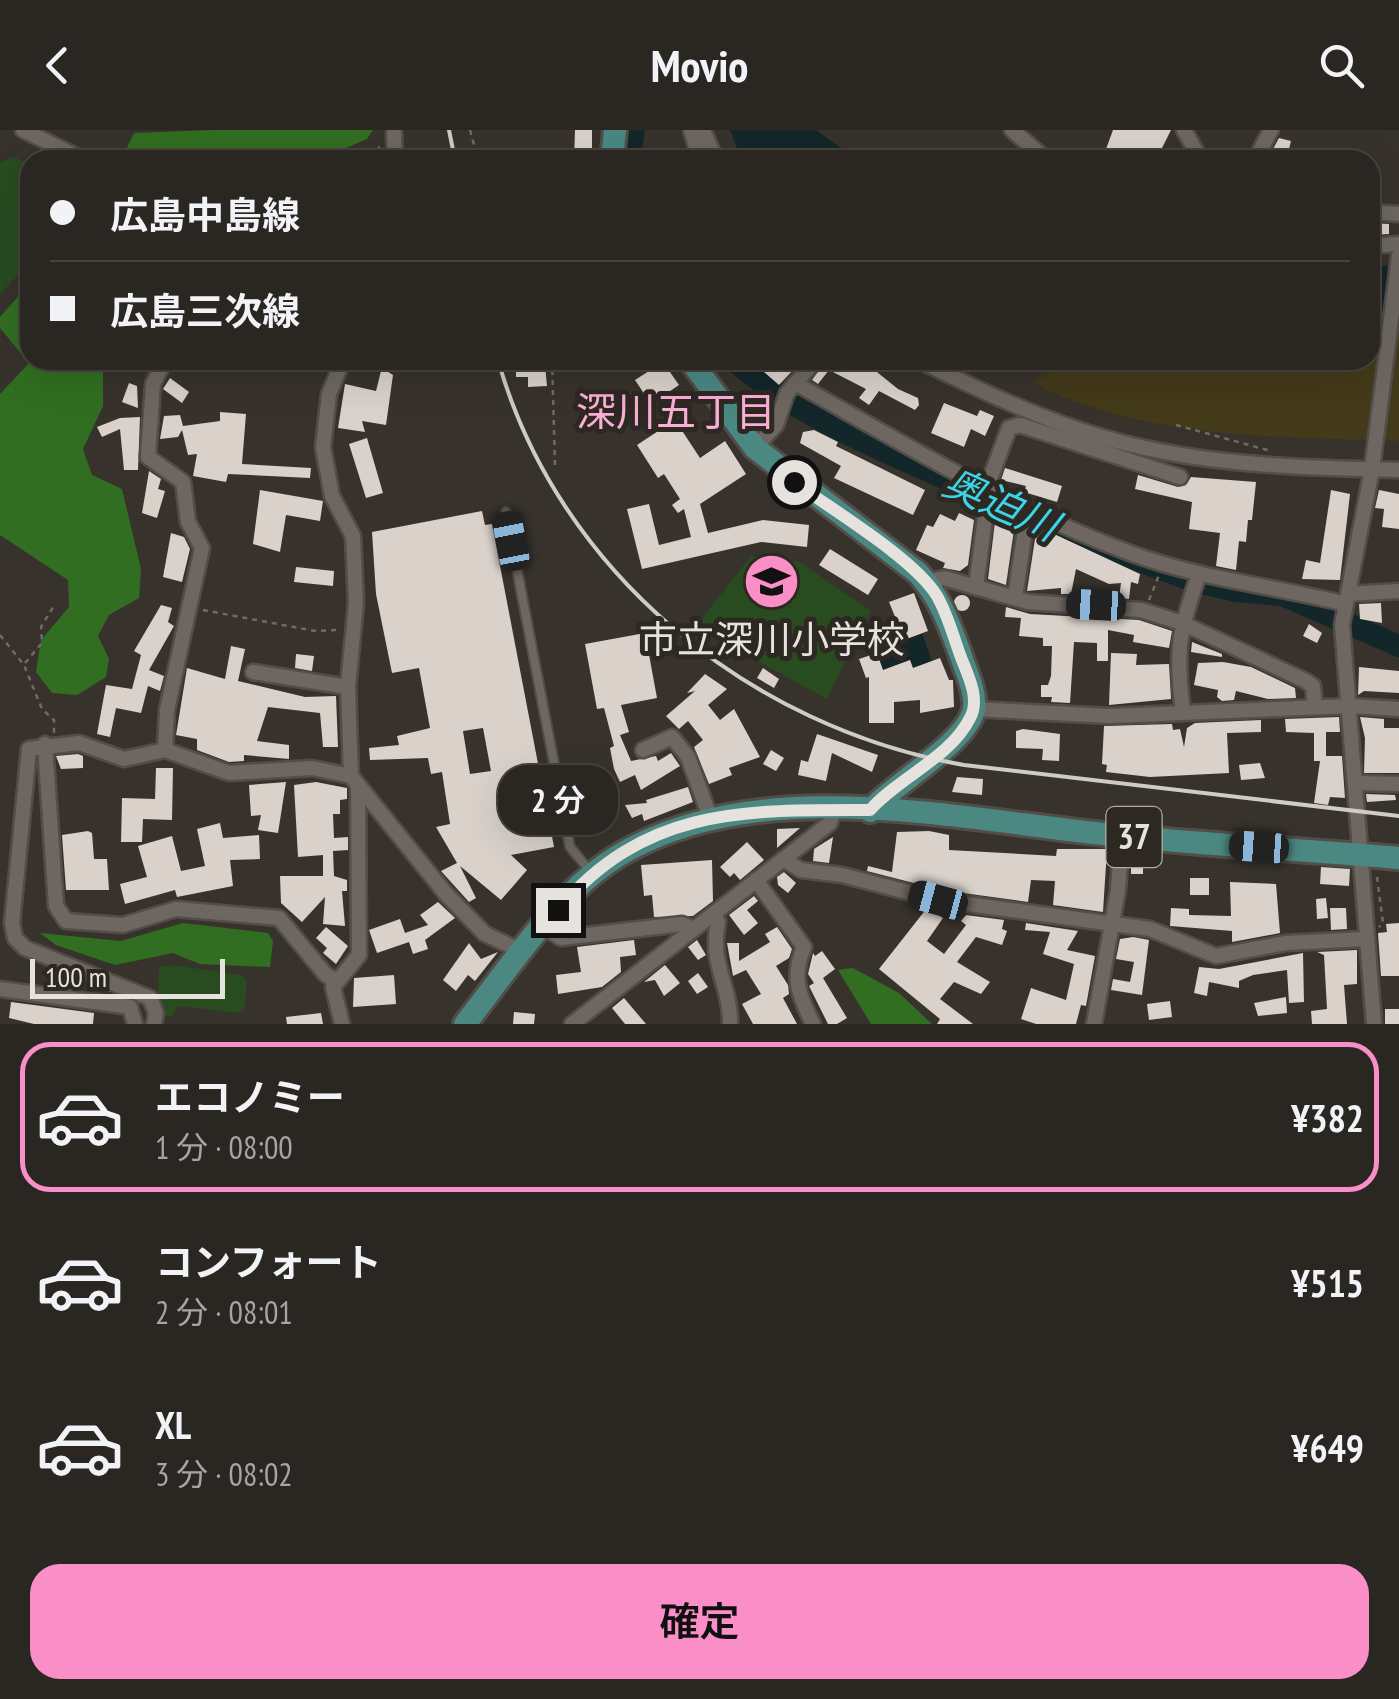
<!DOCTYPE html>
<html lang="ja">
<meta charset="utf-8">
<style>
body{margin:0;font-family:"PT Sans Narrow","Noto Sans JP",sans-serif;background:#36322e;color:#f1f3f6;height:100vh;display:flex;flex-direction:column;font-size:38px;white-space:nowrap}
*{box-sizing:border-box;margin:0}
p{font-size:32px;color:#a5a5a5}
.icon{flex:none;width:55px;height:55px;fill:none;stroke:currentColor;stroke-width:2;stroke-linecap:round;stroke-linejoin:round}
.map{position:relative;height:894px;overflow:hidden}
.sheet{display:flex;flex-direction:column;background:#2a2621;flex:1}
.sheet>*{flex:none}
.hud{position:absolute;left:20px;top:20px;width:1360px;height:220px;border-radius:30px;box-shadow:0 10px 40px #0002,0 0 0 2px #46433f;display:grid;align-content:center;height:220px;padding:0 30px;background:#2a2621}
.scale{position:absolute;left:30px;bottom:25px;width:195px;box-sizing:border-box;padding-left:10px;border:5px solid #e6e2de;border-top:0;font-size:28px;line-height:35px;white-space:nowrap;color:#e6e2de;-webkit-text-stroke:8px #2e2823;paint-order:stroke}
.end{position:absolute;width:45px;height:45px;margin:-22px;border:12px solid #e6e2de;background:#111;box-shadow:0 0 0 5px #111}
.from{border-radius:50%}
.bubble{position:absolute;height:70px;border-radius:30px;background:#2a2621;box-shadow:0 10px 40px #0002,0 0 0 2px #46433f;font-size:32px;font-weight:600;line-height:70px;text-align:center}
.car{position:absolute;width:30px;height:60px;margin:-30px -15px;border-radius:12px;box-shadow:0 0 8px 2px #0007;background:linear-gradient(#222 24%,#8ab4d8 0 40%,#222 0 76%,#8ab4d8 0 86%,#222 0)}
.hud b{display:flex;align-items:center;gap:35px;height:95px;font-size:38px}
.hud b+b{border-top:2px solid #46433f}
.hud i{width:25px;height:25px;background:#f1f3f6}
ul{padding:18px 0 0;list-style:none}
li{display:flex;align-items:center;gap:30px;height:150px;margin:0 20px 15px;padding:0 10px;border:5px solid transparent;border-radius:30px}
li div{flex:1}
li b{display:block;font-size:38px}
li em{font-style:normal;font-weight:600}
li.on{border-color:#fa8fc8}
li>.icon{width:90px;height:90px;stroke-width:1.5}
.action{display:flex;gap:20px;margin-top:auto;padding:20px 30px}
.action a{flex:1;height:115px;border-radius:30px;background:#fa8fc8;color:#111;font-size:40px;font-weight:600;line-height:115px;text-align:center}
header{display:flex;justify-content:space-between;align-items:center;height:130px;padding:0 30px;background:#2a2621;font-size:45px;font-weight:600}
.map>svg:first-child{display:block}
.green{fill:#284b20}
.forest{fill:#316e21}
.sand{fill:#433a1a}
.water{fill:#132629}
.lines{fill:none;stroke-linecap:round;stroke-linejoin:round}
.river{stroke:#132629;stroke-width:22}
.building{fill:#d9d1ca;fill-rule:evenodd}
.lane-casing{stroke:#534d49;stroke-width:12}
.street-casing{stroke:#534d49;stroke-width:19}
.primary-casing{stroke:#534d49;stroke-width:28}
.path{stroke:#706a65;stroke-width:2.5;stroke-dasharray:5 5;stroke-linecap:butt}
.lane{stroke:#6e6761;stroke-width:8}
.street{stroke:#6e6761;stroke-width:14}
.primary{stroke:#4b8882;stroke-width:22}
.rail{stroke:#cfcbc7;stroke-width:4}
.route{stroke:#e6e2de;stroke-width:12}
.labels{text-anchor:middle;stroke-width:10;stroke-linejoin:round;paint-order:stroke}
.shield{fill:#2e2823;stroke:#afaaa6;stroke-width:2.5}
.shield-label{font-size:35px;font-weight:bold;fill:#e6e2de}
.poi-label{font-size:38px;fill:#e6e2de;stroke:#2e2823}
.neighbourhood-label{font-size:40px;fill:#faaed5;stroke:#2e2823}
.water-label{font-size:40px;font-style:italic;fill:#3ad5e8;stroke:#2e2823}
</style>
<header><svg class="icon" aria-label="back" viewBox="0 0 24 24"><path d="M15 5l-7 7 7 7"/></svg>Movio<svg class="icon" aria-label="search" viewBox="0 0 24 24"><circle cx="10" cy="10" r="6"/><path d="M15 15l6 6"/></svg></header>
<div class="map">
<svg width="1399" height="894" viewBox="0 0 1399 894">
<rect width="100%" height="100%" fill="#38322c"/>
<g class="green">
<path d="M15,27L30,36V132L0,164V32Z"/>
<path d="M751,426L800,432L871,481L827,569L695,497Z"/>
<path d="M173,835L241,845L247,850L245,878L238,883L178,876L172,886H164L158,863L159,837Z"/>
</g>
<g class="forest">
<path d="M214,0H373L367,9L319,30H121L134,3Z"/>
<path d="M30,153V230H103V276L83,319L92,345L122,359L141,439L139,468L109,485L98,506L109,529L106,547L77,565L52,563L36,542L41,510L69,477L68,450L0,405V264L29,233L0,198V187Z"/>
<path d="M183,793L268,803L273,811L270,837L200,834L173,823L115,835L56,815L40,803L121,811Z"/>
<path d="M853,838L899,863L932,894H871L838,840Z"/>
</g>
<path class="sand" d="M1399,194V311C1277,307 1144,309 1032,253L1071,230H1370V197Z"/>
<g class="water">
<path d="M730,0H816L858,30H742Z"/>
<path d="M1370,135L1399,137V194L1370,197Z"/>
<path d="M922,503L932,531L913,538L909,530L883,540L876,521Z"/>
</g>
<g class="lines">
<g class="river">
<path d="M629,30L634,0"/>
<path d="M733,230C814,300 913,331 1008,377"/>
<path d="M1064,403L1193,451L1236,461L1282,465L1399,516"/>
</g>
</g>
<g class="building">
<path d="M575,0H592V30H574Z"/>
<path d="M1113,0H1171L1156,30H1102Z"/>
<path d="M1279,8L1291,11L1289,19L1296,20L1295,30H1267Z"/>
<path d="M1370,93L1389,94V104L1370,105Z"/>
<path d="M354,230H388L385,240L393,245L386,295L362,291L365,302L338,298L345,254L376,261L381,241Z"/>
<path d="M750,230H783L794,239L779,255Z"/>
<path d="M826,230H862L898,259L918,268L919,275L915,280L879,261L869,275L859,268L866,259L829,240L818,254L812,250Z"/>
<path d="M663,232L679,255L651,274L635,250Z"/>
<path d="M516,234L545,235L547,256L528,257V247H516Z"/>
<path d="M170,248L189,262L182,273L163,259Z"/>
<path d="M129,253L137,256L138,278L122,272Z"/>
<path d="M624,261L635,265L630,283L614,278Z"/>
<path d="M759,267L770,280L760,290L749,276Z"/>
<path d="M944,273L977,286L980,280L994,286L985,306L971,299L964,317L931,303Z"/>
<path d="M220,282L246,284L242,334L311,338L310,348L228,344L226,352L193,346L197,324L188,325L182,300L178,307L160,309L164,286L180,285L183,296L220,291Z"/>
<path d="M140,287L138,340H124L120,299L102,307L97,297L120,288Z"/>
<path d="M675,290L700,328L725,311L746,344L700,374L708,403L763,390L809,395L807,417L761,412L642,439L627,379L649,374L659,415L691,407L684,379L678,383L672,375L680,369L664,344L658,348L637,315Z"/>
<path d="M814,300L838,312L836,316L925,360L913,385L834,348L841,336L800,313L803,302Z"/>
<path d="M367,308L383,363L366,368L349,314Z"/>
<path d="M1005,338L1062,356L1057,372L1024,362L1026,356L1001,350Z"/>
<path d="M149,341L161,349L158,359L165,361L157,388L142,383Z"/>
<path d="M1138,345L1178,357L1186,355L1191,347L1256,352L1252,390H1248L1246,412L1239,411L1236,440L1216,436L1220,403L1189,399L1192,372L1135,359Z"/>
<path d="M260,360L323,371L320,391L286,385L280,422L253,414Z"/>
<path d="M1331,360L1350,364L1340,450L1302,449L1306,430L1320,433Z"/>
<path d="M1379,360L1399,364V399L1382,397L1384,379L1375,378Z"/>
<path d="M482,381L485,395L492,394L554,717L511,725L527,740L501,770L460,736L476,768L469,772L441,741L457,733L436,697L450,694L442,642L431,644L428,628L370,630L369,618L399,615L397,606L430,598L419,538L392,543L376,464L372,402ZM483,598L491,641L470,644L463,601Z"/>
<path d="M959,383L974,390L968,435L960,441L943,438L945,433L916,420L927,395L933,397L940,384L955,391Z"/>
<path d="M995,392L1014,400L1006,455L988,449Z"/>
<path d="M1037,396L1140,444L1138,454L1131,452L1129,469L1119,468L1121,453L1109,454L1076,439L1071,464H1061V458L1027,461Z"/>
<path d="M171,403L184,407L190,419L182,452L163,447Z"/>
<path d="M830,419L878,449L868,465L819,435Z"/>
<path d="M296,437L334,441L333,456L294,452Z"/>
<path d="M914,463L928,501L872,522L864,501L896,489L889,472Z"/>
<circle cx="962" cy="473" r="8"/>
<path d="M1381,473L1382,493L1360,489L1359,474Z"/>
<path d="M161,475L172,478L168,492L174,496L149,540L164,546L160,561L148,556L141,583L116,578L110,607L97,604L106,555L132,559L141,525L134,521Z"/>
<path d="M1006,477L1030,484L1139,490L1172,501L1169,518L1133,512L1134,505L1108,500V531H1097V513L1074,512L1070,573L1051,572L1052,567H1041V555H1048L1051,546L1052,516H1043V508L1019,506L1021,488L1005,487Z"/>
<path d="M1309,494L1322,503L1317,513L1303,506Z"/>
<path d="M645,503L657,568L621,575L629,602L620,605L631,631L656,626L658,631L671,623L680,636L641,660L635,645L620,652L614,639L610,618L614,616L604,578L597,579L585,514Z"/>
<path d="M1192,512L1222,524V527L1191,522Z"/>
<path d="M231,516L245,519L238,551L305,567L336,566L338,617H323L320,583L268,577L257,611L289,615V629L244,625V631L229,632L197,620V609L176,605L187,538L225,549Z"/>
<path d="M877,523L883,540L910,530L913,538L940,528L949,550H953L954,577L920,583V570L894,572V593H869V547L866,548L859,529Z"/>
<path d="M1111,523L1137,524L1136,535L1169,534L1171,569L1109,575Z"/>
<path d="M296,524L314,526L312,541L295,538Z"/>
<path d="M1223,532L1251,537L1295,558L1296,568L1268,569L1236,561L1234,570L1222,571L1217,567L1218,560L1194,555L1198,533Z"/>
<path d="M1359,537L1399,541V563L1364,561L1358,565Z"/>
<path d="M763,538L779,549L774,558L757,548Z"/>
<path d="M705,544L727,559L708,575L720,590L734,579L760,627L729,638L732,645L709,654L694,617L703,610L688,591L679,599L666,586L695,561L687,563Z"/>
<path d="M1339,587L1340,602H1326V626H1342L1345,668L1330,667L1328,675L1314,673L1320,631H1314V603L1286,602L1285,589Z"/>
<path d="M1360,587L1384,589V598H1399V643H1364L1365,608Z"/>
<path d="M1261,590V602L1227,603L1229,643L1150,647L1106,642L1107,635L1102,634L1104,596L1172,594L1173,600L1180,599L1184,617L1187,598L1195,593Z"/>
<path d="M1023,599L1060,604L1059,631L1042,630L1043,619L1016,618V601Z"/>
<path d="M817,604L878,625L872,642L832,623L826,651L798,645L801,630L808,632Z"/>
<path d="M771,620L784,628L776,641L763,634Z"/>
<path d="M78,624L83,626V638L61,639L56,626Z"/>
<path d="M1260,633L1265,648L1241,650L1239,635Z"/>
<path d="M156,638H173L172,690L143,689L142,712H121L122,668L155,669Z"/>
<path d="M957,647L983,649L982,665L952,662Z"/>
<path d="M286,652L278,703L258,700L261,685L251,686L249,655Z"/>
<path d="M316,652L347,658V669L340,670V684H333L334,708L348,707V720L333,721L334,746L347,750V761H342L345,796L323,794L325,767L302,792L281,773L280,746H323V725L298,727L294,655Z"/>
<path d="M688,657L693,672L644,691L642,684L632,688L625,675L647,673L646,670Z"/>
<path d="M1366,664L1395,665L1396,670L1367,672Z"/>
<path d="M220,693L223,708L259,705L260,729L230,730L233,756L177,767L175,760L125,774L120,754L147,747L138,716L172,706L181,741L205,736L197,699Z"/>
<path d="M800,698L777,718V699Z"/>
<path d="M88,701L92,703L94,729H107L109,760H66L62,705Z"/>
<path d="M929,701L949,705V720L1056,726L1057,719H1107L1103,782L1053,775L1055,751L1031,750L1028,772L941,760L867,741L868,736L892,742L897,702Z"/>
<path d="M833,707L829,733L813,731L814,719Z"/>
<path d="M747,712L764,730L740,750L734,743L730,747L720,737Z"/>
<path d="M1131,722L1143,723V744H1131Z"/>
<path d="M712,730L713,771L693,786L654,787L652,765L644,766L641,735Z"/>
<path d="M1321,737L1350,739L1349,756L1320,754Z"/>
<path d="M784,742L796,753L788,763L778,755L777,747Z"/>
<rect x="1190" y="748" width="19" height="17"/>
<path d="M1230,752L1276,754L1280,803L1232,812V801L1170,796L1171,778L1189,779V785L1231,786Z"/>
<path d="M754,766L758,771L747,780L758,793L744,805L729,785Z"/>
<path d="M1326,768L1328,788L1317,789L1316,769Z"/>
<path d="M438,772L455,788L425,810L428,819L413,824L409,812L377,823L369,800L400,789L405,803L428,795L420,785Z"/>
<path d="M927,778L943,788L927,811L944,824L966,795L961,791L966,785L1004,790L1002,799L1007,801L1002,815L976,807L957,832L990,852L981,864L954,852L940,869L973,894H937L940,889L879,839Z"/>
<path d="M1330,778H1346L1347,799L1331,800Z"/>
<path d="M1026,793L1078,801L1067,820L1095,826L1086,876L1081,875L1076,894H1036L1021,889L1031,858L1066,870L1074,834L1043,824L1050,802L1025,800Z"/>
<path d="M1399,793V846H1381L1378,803L1387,802L1386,794Z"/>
<path d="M326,797L348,816L336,834L323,823L327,818L316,808Z"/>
<path d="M777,797L792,819L789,828L776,836L788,855L789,864L783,868L797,894H753L742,874L761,864L746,840L733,846L727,813H739V831L770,812L765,804Z"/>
<path d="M1133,807L1149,810L1142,865L1111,860L1113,849L1130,852L1134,832L1116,829L1120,809Z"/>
<path d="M634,810L636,825L620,827L621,842L602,857L558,864L556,845L581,842L577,817Z"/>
<path d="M697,810L706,825L698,830L688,817Z"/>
<path d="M469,813L481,829L498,822L475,851L468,845L456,861L443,850Z"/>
<path d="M1357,820V854L1344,855L1347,894H1312L1311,881L1327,879L1324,825L1317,822Z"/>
<path d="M822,821L835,839L823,848L847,888L837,894H828L809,856L814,853L808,844L813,823L815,826Z"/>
<path d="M1303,823L1304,872L1289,873L1287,840L1253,845L1239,851V858L1209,852L1207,866L1194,863L1199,837L1219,839Z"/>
<path d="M665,835L680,853L664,866L655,850L644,852Z"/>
<path d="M698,843L708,857L697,864L688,851Z"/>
<path d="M394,845L396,874L353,877L354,848Z"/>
<path d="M1286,867L1287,883L1258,886L1254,873Z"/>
<path d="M624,868L646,894H625L612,878Z"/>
<path d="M1170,871L1172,887L1149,890L1147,874Z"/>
<path d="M11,872L94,883L93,894H34L9,888Z"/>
<rect x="1385" y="879" width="14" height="15"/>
<path d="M514,882L535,884L534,894H513Z"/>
<path d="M321,883L323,894H287L286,887Z"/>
</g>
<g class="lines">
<defs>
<path id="lane" d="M506,382L570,717L590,741"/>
<g id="street">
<path d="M23,0L84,30"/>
<path d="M691,0L700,30"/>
<path d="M703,0L716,30"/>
<path d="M1012,0L1047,30"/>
<path d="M1184,0L1201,30"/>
<path d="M394,3L395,30"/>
<path d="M1255,30L1271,0"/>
<path d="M1370,82L1399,84"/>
<path d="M1370,116L1399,114"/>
<path d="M343,230L329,264L323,317L332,366L353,406L356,473L348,557L351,646"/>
<path d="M898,230H917"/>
<path d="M918,230C987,264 1057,297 1132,315C1218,336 1311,338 1399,340"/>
<path d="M795,253C904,314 1013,380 1130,423C1200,449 1274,456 1346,474"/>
<path d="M755,318L776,295L787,263L816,230"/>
<path d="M986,377L1026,393L1015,468"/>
<path d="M926,452L944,448L1028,472L1141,480L1182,493L1306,551L1313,556L1315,577"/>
<path d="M976,457L990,349L1009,298L1020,295L1180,347"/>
<path d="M1348,464L1399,461"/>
<path d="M253,542L348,557"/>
<path d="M974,579L1110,586L1351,576L1399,579"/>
<path d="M1183,582C1175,521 1179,501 1199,444"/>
<path d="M45,614L56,776L66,791L123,795L176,779L279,788L325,844L336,851"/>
<path d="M165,620L229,643L312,638L351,646L446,764L485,804L523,822"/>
<path d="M643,620L672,607L688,627L710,687"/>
<path d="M1357,653L1399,654"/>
<path d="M783,729L801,740L842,745L938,770L1150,799L1216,826L1286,813L1366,809"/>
<path d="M756,750L804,817C791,847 799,866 813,894"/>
<path d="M712,785L718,792C709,835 731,855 730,894"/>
<path d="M544,797L561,808L682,794L694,799"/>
<path d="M0,859L130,877L135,894"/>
<path d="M154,894L156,883L150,868L25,818L15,808L12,793L29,619L79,613L124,629L165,620L167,580L202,418L188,392L183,352L148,327L153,254L165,230"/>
<path d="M342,894L333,857L359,825L358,655"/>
<path d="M572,894L830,693L834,680"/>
<path d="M1094,894L1118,760L1122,706"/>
<path d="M1374,894L1342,495L1372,339L1399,126"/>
</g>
<g id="primary">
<path d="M612,30L615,0"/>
<path d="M690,230L755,318L918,443C940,467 950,496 961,526C966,542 976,561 974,578C970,611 893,654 870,681"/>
<path d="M465,894C513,834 560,756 630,719C770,644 961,690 1113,705C1208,715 1304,720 1399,728"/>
</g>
</defs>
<use href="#lane" class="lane-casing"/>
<use href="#street" class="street-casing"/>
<use href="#primary" class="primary-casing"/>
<g class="path">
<path d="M470,0L478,30"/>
<path d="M373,30L380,15"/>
<path d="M552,230L555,335"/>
<path d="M1176,295L1271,321"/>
<path d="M1149,470L1159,445"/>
<path d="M203,480L315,501L338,500"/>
<path d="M0,505L24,535L42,579L54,590V603"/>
<path d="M25,533L42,513L41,497L55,474"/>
<path d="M1377,747L1383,793L1379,797"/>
</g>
<use href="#lane" class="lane"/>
<use href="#street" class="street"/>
<use href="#primary" class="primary"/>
<g class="rail">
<path d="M449,0L455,30"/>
<path d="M498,230C558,443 751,598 964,635L1399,686"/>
</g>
</g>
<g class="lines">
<path class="route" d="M558,780C645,676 747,680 870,680C898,648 951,627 970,588C980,570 969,547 962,530C954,509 948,485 937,466C915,429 831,379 794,352"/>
</g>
<defs>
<symbol id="school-disc" viewBox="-11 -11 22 22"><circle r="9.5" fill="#fa8fc8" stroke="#2e2823"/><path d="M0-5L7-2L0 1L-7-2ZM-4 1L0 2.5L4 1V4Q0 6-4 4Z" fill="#111"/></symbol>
</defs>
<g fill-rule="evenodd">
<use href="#school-disc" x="740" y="420" width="63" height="63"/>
</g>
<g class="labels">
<rect class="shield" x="1106.5" y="677" width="55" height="60" rx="8"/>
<g class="shield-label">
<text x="1134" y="719">37</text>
</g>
<g class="poi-label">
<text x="772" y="523">市立深川小学校</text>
</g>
<g class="neighbourhood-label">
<text x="676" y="296">深川五丁目</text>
</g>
<g class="water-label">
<text transform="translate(1001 374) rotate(24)" y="14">奥迫川</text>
</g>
</g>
</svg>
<div class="scale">100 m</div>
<i class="end from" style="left:794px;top:352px"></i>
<i class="end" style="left:558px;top:780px"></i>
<div class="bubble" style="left:498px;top:635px;width:120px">2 分</div>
<i class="car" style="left:511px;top:411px;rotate:349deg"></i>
<i class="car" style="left:1096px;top:475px;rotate:273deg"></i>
<i class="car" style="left:1259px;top:717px;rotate:274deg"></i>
<i class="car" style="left:938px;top:770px;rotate:285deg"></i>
<div class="hud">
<b><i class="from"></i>広島中島線</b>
<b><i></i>広島三次線</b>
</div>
</div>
<section class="sheet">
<ul>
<li class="on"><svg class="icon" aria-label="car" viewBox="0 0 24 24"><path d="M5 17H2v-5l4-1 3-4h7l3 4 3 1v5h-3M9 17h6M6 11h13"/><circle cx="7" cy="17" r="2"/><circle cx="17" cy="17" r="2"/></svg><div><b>エコノミー</b><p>1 分 · 08:00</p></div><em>¥382</em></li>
<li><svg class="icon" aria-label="car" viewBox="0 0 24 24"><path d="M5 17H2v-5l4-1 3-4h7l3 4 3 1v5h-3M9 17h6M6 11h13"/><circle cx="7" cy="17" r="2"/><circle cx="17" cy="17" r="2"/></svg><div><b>コンフォート</b><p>2 分 · 08:01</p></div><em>¥515</em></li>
<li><svg class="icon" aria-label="car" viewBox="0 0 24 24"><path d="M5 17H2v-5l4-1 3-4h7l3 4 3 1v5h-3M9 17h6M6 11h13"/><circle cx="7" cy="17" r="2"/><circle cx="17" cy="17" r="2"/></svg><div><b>XL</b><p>3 分 · 08:02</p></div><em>¥649</em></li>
</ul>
<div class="action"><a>確定</a></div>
</section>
